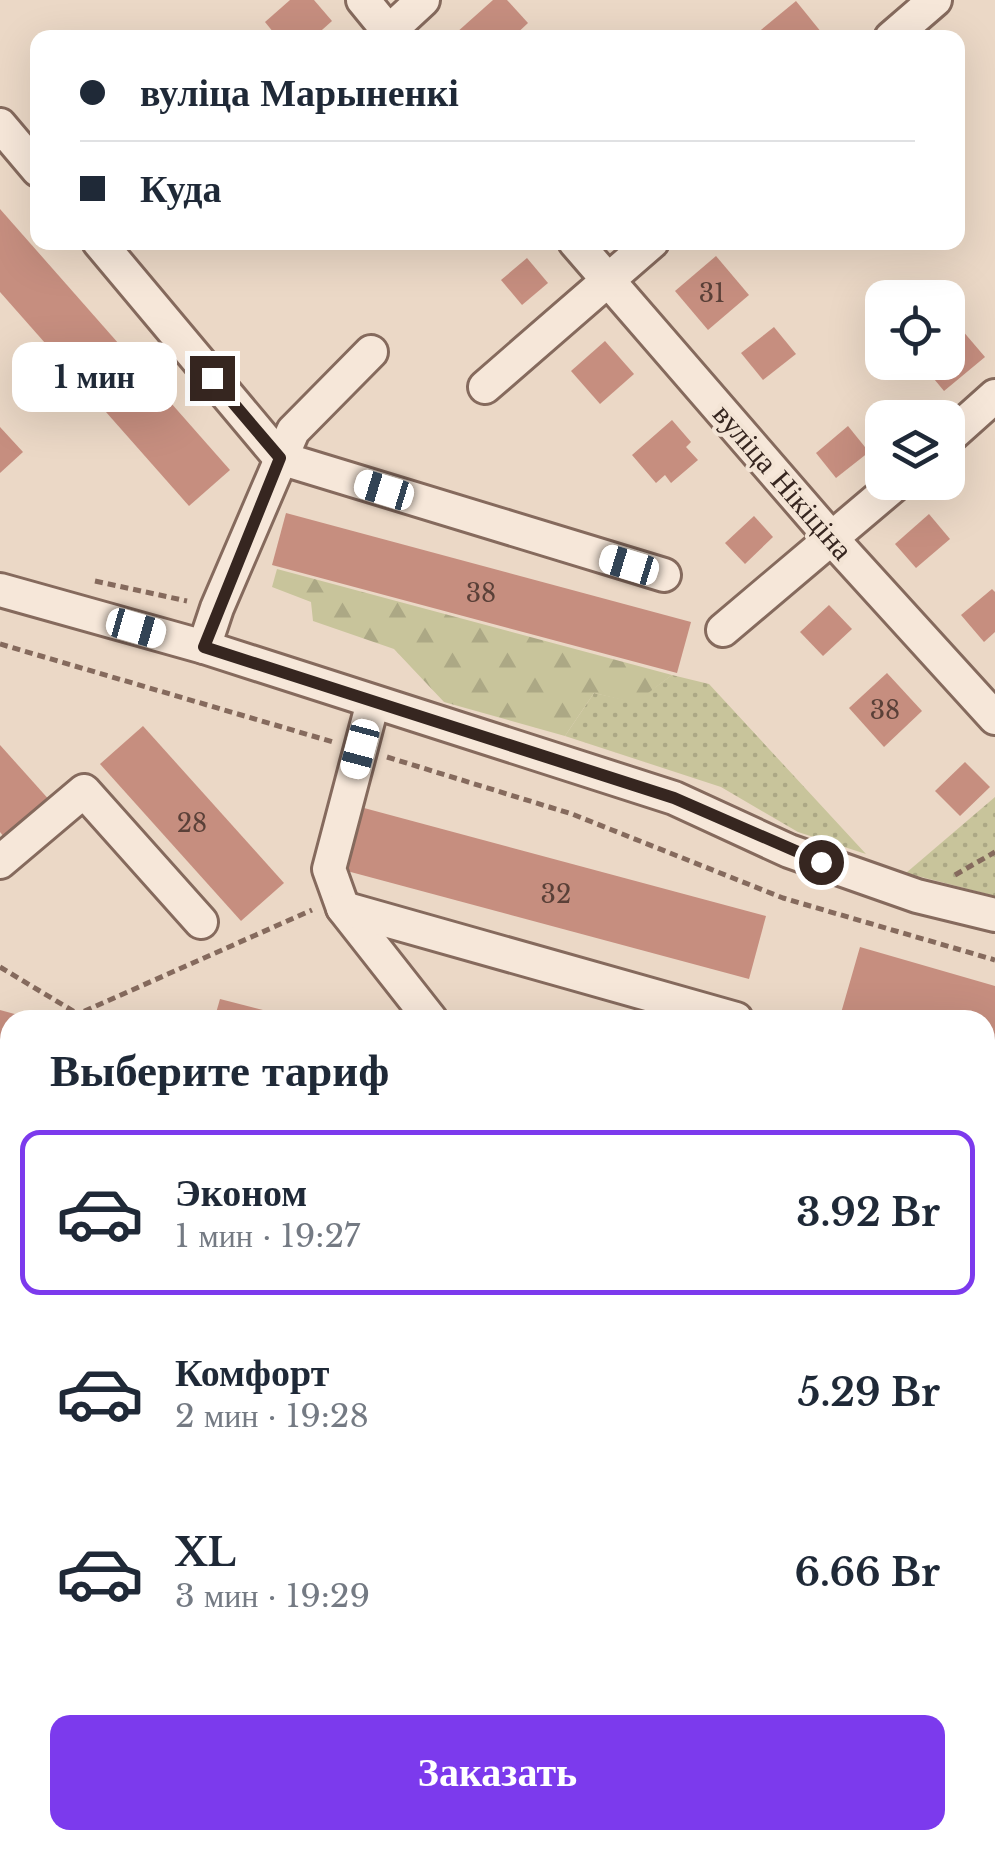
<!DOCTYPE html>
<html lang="ru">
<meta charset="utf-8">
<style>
body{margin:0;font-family:"Libre Baskerville",serif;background:#f2f2f3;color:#1f2937;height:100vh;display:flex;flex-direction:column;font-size:38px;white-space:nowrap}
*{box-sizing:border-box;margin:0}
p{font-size:32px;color:#747a83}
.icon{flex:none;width:55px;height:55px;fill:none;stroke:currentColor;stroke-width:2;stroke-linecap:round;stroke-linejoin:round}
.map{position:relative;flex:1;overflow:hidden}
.details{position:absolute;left:0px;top:1010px;width:995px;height:840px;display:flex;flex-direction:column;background:#fff;border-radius:30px 30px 0 0;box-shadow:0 10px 40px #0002}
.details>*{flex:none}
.top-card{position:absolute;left:30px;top:30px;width:935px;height:220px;border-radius:20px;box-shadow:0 10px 40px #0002;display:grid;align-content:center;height:220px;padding:0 50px;background:#fff}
.controls{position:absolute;left:865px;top:280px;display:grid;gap:20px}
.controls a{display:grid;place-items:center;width:100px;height:100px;border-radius:20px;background:#fff;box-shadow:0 10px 40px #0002;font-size:50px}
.end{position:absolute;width:45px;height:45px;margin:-22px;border:12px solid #362620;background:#fff;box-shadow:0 0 0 5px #fff}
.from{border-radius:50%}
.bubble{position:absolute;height:70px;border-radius:20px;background:#fff;box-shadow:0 10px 40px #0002;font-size:32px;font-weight:800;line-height:70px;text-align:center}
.car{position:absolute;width:30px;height:60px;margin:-30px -15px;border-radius:12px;box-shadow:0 0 8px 2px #0007;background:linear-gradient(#fff 24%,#345 0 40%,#fff 0 76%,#345 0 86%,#fff 0)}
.top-card b{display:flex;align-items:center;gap:35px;height:95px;font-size:38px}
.top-card b+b{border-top:2px solid #e0e1e3}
.top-card i{width:25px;height:25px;background:#1f2937}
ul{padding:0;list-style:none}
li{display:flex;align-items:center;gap:30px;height:165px;margin:0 20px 15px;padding:0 30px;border:5px solid transparent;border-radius:20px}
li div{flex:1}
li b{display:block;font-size:38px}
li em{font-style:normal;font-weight:800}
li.current{border-color:#7c3aed}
li>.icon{width:90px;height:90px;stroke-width:1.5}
h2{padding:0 50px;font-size:45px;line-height:120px}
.button{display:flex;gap:20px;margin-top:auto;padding:20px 50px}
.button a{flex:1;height:115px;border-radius:20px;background:#7c3aed;color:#fff;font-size:40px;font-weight:800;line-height:115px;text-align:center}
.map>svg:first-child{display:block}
.grass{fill:url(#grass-dots)}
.forest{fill:url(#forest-firs)}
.building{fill:#c68e7f}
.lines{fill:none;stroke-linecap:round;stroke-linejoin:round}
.minor-casing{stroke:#856a5d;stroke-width:38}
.path{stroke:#856a5d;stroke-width:5;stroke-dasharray:8 5;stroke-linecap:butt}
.minor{stroke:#f6e7d9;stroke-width:32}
.route{stroke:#362620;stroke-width:12}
.labels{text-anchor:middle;stroke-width:8;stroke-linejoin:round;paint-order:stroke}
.number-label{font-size:25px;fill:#5a4038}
.street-label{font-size:30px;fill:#362620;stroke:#f3e4d5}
</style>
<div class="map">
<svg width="995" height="1850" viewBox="0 0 995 1850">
<defs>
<pattern id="grass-dots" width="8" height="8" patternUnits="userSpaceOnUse" patternTransform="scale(2.5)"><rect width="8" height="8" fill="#c8c49b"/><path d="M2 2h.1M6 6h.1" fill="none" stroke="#aca885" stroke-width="1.8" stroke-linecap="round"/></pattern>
<pattern id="forest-firs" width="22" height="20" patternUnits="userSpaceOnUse" patternTransform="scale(2.5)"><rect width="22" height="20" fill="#c8c49b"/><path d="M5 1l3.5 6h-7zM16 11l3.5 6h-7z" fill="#aca885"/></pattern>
</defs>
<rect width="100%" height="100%" fill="#ebd8c6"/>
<g class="grass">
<path d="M672,675L709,684L866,854L798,832L721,787L565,736L594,693L635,702Z"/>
<path d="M995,797V896L906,873Z"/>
</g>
<path class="forest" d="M277,569L672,675L635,703L594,693L565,736L444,702L394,649L313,621L311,602L272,587Z"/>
<g class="building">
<path d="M290,0H314L332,21L313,38H278L265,22Z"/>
<path d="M493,0H507L528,23L512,38H460L456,33Z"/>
<path d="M796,1L826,38H759L756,34Z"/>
<path d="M0,209L230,470L189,506L0,292Z"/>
<path d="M716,256L749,295L708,330L675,291Z"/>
<path d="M527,258L548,283L522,305L501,280Z"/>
<path d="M950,316L985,357L944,391L920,362H948V318Z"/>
<path d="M774,327L796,354L763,380L741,353Z"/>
<path d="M605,341L634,374L600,404L571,371Z"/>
<path d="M672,420L691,442L686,447L698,460L671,483L665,475L656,483L632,455Z"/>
<path d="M848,426L869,452L836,478L816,453Z"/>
<path d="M0,427L23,452L0,473Z"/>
<path d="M286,513L691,622L677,673L272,565Z"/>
<path d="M929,514L950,539L916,568L895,544Z"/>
<path d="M754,516L773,537L745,564L725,543Z"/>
<path d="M992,589L995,592V632L984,642L961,615Z"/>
<path d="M829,605L852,629L823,656L800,632Z"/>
<path d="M887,673L922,711L884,747L849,708Z"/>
<path d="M143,726L284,883L241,921L100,764Z"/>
<path d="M0,745L52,803L8,842L0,832Z"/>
<path d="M965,762L990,787L960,816L935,791Z"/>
<path d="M364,808L766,916L749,979L347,871Z"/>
<path d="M860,947L995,986V1058L985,1055V1020H865L841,1013Z"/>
<path d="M220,999L263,1010L260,1020H214Z"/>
<path d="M0,1010L33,1019L10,1020V1064L0,1062Z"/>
<path d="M0,1216L10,1218V1234L1,1267Z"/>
<path d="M10,1600V1727L0,1708V1605Z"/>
<path d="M10,1749V1833L0,1838V1755Z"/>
<path d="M99,1840H153L159,1850H104Z"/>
<path d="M428,1840H499L504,1850H433Z"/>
</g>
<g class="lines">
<defs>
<g id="minor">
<path d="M363,0L394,38"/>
<path d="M382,38L423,0"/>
<path d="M891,38L935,0"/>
<path d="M0,125L38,170"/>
<path d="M99,242L280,458L664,575"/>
<path d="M575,242L833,540L995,718"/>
<path d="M485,387L652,242"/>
<path d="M948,438L995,396"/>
<path d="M0,590L204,647L674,798L789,851L917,896L995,915"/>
<path d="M723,630L898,482"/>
<path d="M204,647L217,608L293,431L371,352"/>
<path d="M373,702L329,869L343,908L431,1020"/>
<path d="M0,862L84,791L201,922"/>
<path d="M343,908L736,1019"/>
<path d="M985,1140L995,1143"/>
<path d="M0,1317L7,1319"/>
<path d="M985,1803L995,1764"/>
<path d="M906,1840L915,1850"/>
<path d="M311,1850L314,1840"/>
<path d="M973,1850L976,1840"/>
</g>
</defs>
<use href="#minor" class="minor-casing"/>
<g class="path">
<path d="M95,581L187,601"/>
<path d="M0,644L333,742"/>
<path d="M387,757L572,814L783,898L995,960"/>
<path d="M955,875L995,852"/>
<path d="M0,967L78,1014"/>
<path d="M76,1020L78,1014L312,910"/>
<path d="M0,1091L10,1094"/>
<path d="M0,1194L10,1196"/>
<path d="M0,1364L10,1367"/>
</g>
<use href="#minor" class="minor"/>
</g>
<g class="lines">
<path class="route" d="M212,378L280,458L204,647L674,798L821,862"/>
</g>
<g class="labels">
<g class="number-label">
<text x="712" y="302">31</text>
<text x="481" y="602">38</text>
<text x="885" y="719">38</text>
<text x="192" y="832">28</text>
<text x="556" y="903">32</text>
</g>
<g class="street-label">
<text transform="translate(783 482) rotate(49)" y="10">вуліца Нікіціна</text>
</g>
</g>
</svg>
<div class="controls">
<a><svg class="icon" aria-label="locate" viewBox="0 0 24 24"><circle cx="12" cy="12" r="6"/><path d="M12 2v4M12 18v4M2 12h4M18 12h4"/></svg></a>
<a><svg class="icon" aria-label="layers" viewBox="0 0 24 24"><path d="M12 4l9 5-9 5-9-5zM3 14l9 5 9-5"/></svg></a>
</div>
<i class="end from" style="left:821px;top:862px"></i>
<i class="end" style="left:212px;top:378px"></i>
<div class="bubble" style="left:12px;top:342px;width:165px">1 мин</div>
<i class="car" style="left:384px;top:490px;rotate:287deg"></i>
<i class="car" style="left:629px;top:565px;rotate:287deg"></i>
<i class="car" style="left:136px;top:628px;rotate:106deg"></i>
<i class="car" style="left:360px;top:749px;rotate:195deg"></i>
<div class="top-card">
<b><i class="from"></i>вуліца Марыненкі</b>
<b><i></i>Куда</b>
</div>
<section class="details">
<h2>Выберите тариф</h2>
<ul>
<li class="current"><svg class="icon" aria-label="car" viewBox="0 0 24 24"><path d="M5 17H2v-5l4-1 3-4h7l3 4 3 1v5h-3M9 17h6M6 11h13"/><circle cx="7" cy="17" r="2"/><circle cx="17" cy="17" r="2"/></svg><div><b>Эконом</b><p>1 мин · 19:27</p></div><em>3.92 Br</em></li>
<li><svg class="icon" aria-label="car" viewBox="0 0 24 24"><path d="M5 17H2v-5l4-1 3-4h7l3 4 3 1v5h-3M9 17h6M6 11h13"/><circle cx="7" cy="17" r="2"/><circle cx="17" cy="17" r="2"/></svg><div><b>Комфорт</b><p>2 мин · 19:28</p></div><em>5.29 Br</em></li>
<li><svg class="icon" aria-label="car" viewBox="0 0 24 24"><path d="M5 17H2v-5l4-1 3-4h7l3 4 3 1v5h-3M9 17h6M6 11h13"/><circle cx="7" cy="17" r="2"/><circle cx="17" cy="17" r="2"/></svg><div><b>XL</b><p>3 мин · 19:29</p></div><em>6.66 Br</em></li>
</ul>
<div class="button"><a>Заказать</a></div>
</section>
</div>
